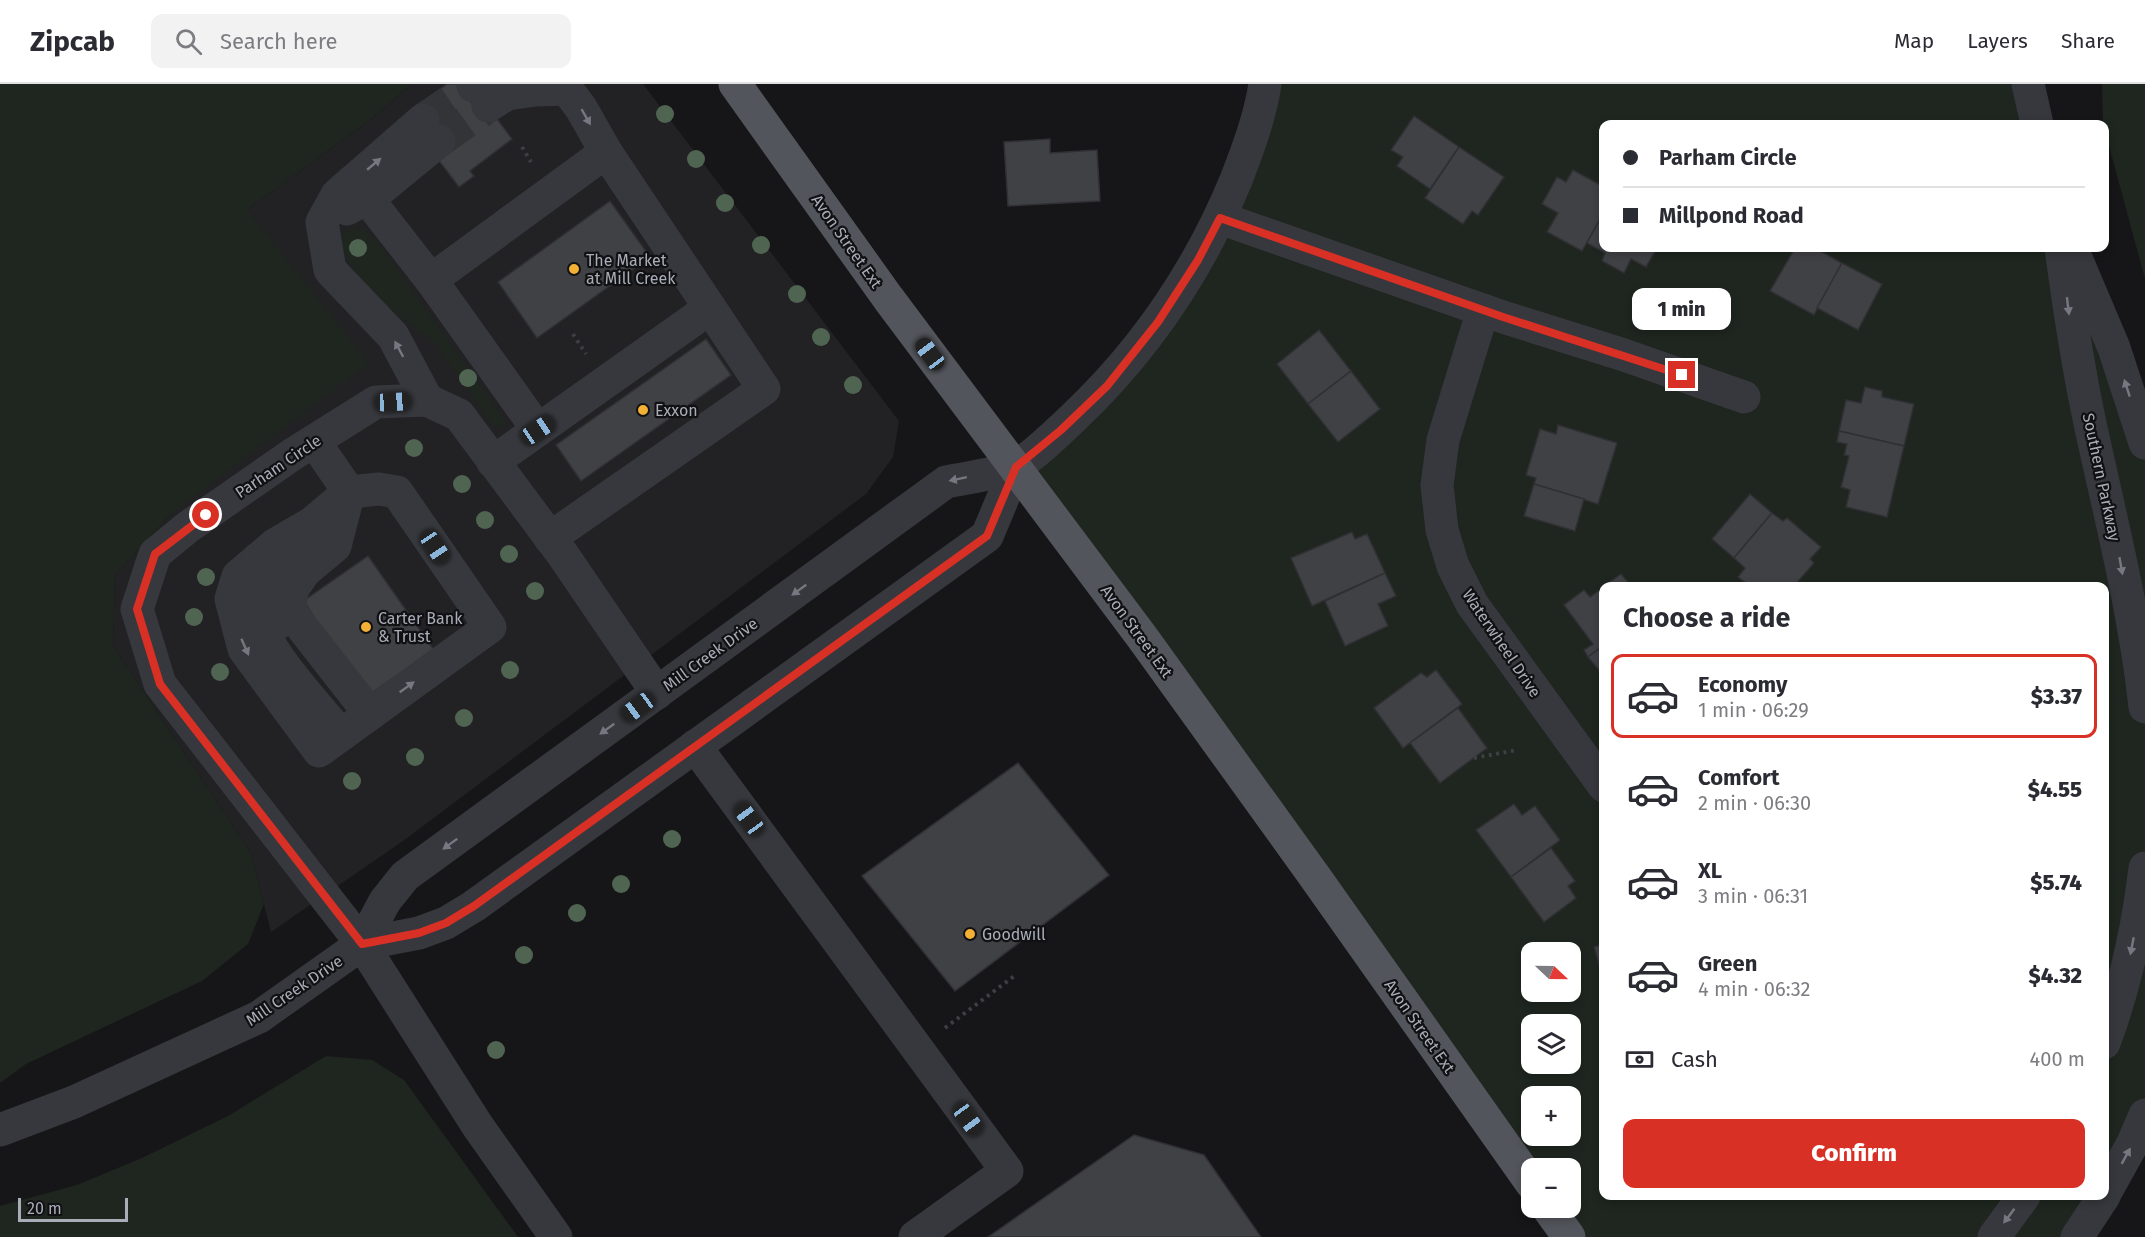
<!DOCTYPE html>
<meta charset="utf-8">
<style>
body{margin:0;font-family:"Fira Sans",sans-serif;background:#f2f2f3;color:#2b2b33;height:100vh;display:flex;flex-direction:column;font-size:22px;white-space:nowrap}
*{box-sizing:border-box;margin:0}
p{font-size:20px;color:#7c7c81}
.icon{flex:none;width:33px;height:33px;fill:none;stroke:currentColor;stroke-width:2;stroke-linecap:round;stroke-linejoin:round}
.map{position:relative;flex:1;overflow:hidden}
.panel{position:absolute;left:1599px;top:498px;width:510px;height:618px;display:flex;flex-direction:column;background:#fff;border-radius:12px;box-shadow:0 3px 9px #0003}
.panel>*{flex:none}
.hud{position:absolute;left:1599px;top:36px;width:510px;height:132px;border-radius:12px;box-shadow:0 3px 9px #0003;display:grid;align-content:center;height:132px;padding:0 24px;background:#fff}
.needle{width:39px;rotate:112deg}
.controls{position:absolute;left:1521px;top:858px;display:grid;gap:12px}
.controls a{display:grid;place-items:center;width:60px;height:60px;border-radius:12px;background:#fff;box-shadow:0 3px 9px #0003;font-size:30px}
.scale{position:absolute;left:18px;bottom:15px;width:110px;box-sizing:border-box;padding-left:6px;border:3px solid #a8adb8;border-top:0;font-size:16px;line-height:21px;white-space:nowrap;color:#a8adb8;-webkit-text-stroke:4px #111113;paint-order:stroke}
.end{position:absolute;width:27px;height:27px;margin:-14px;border:8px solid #d93025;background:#fff;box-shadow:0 0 0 3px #fff}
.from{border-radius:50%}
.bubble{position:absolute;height:42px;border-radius:12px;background:#fff;box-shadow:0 3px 9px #0003;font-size:20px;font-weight:800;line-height:42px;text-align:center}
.car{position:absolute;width:18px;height:36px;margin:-18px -9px;border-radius:8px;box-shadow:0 0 4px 2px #0007;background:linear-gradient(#222 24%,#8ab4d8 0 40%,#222 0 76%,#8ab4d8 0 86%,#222 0)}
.hud b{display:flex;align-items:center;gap:21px;height:57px;font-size:22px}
.hud b+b{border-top:2px solid #e1e1e2}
.hud i{width:15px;height:15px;background:#2b2b33}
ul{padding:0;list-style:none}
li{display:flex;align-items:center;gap:18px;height:84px;margin:0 12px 9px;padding:0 12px;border:3px solid transparent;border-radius:12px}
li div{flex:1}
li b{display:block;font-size:22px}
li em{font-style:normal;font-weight:800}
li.current{border-color:#d93025}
li>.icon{width:54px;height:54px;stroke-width:1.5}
h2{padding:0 24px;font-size:27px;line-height:72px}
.pay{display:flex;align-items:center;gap:15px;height:66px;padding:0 24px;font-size:22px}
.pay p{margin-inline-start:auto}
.primary-button{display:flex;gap:12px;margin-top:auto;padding:12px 24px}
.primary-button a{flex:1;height:69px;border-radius:12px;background:#d93025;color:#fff;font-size:24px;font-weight:800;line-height:69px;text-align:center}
header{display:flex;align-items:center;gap:36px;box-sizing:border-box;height:84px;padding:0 30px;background:#fff;border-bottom:2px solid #e1e1e2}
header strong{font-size:28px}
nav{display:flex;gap:33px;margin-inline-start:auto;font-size:21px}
.search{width:420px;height:54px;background:#f2f2f3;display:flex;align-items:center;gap:15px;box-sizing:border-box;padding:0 21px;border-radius:12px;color:#7c7c81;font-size:22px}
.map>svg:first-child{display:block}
.built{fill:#222225}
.green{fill:#1e261f;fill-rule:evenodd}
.building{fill:#404145;stroke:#303034;stroke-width:1.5}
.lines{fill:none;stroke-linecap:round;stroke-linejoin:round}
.minor-tunnel{stroke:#333438;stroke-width:33;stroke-dasharray:33 16;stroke-linecap:butt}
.path{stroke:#3d3f44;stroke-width:4;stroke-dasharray:3 4.5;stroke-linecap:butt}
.minor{stroke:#37383d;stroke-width:33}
.major{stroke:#53555c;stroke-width:33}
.tree{fill:#506452}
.oneway{fill:#757881}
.route{stroke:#d93025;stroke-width:8}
.poi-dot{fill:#f2b134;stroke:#111113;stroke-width:2}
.labels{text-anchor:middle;stroke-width:4.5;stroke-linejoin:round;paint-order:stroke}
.street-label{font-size:16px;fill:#a8adb8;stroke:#111113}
.poi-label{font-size:16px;fill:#a8adb8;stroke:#111113;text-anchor:start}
</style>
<header>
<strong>Zipcab</strong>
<div class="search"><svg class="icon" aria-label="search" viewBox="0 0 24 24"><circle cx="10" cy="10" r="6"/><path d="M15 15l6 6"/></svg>Search here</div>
<nav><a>Map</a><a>Layers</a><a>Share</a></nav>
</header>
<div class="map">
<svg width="2145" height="1153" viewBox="0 0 2145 1153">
<rect width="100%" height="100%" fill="#161618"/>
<path class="built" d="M411,0H643L899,337L893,373L866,410L403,757L271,848L251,769L113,562L115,491L170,431L247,126L378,30Z"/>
<g class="green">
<path d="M0,0H411L378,30L247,126L369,279L170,431L115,491L113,562L251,769L264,820L248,860L202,897L26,980L0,999Z"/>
<path d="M1265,0H2028L2037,40H1604V164H2071L2145,359V1032L2105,1111L2104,502H1604V1112H2104L2077,1153H1569L1548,1124H1570V1084H1532L1016,383L1158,238ZM1532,868H1570V908H1532ZM1532,940H1570V980H1532ZM1532,1012H1570V1052H1532Z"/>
<path d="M2102,0H2145V195L2105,47L2104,40H2103Z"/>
<path d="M350,144L365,146L382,164L502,332L506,341L494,342L435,259L380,217L364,201L343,168L340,154Z"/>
<path d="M326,972L372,976L404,996L518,1153H0V1122L77,1101L142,1074L228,1032Z"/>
</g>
<g class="building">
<path d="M447,0H471L512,55L470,87L474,92L459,103L437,74L415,25Z"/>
<path d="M1414,32L1459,63L1430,105L1397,82L1403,73L1391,66Z"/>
<path d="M1050,55V69L1097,66L1100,117L1008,122L1004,58Z"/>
<path d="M1459,63L1504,93L1478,131L1472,127L1463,140L1425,114Z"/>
<path d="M1573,86L1604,103V128L1582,167L1547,148L1558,129L1542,120L1557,93L1566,98Z"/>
<path d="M610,117L650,173L537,254L498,198Z"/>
<path d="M1604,128V164H1657L1646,183L1631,175L1624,189L1602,177L1605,169L1587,159Z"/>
<path d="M1795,164H1815L1842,179L1814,231L1770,207Z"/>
<path d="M1842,179L1882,200L1858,246L1817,224Z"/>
<path d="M1319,246L1351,287L1308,320L1277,280Z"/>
<path d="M706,255L731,291L581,397L556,361Z"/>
<path d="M1351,287L1380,325L1338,358L1308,320Z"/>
<path d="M1865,303L1882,307V313L1914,320L1904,362L1839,347L1846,316L1861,319Z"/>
<path d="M1558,341L1617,359L1598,420L1534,400L1536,394L1526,391L1540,345L1556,350Z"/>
<path d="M1839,347L1904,362L1887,433L1846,423L1850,406L1841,403L1849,372L1844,371L1847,360L1837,358Z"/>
<path d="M1534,400L1584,415L1575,447L1524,432Z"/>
<path d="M1750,410L1772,429L1734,474L1712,455Z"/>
<path d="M1772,429L1783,437L1787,434L1821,463L1810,475L1814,479L1794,502H1750L1738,493L1745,484L1734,474Z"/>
<path d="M1352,448L1355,455L1367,450L1385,489L1312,522L1291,474Z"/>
<path d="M368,472L434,566L364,614L299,520Z"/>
<path d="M1385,489L1396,512L1378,520L1388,542L1345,562L1325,517Z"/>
<path d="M1621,490L1631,502H1604Z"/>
<path d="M1604,503V561L1588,573L1584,566L1593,560L1564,521L1584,506L1590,513Z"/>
<path d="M1604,561V592L1588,573Z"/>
<path d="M1436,586L1462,620L1403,664L1374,624L1421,589L1427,593Z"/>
<path d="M1458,624L1487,664L1440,699L1410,659Z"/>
<path d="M1018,679L1109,791L955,907L862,792Z"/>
<path d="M1514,720L1522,731L1535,722L1560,756L1511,793L1476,746Z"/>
<path d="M1551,764L1575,797L1568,802L1576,814L1544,838L1511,793Z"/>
<path d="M1604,860V898L1594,863Z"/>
<path d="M1134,1051L1204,1071L1261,1153H988Z"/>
</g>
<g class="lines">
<g class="minor-tunnel">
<path d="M423,36L473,2"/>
<path d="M439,57L488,22"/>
</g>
<g class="path">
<path d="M522,63L531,78"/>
<path d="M573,250L586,270"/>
<path d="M1474,674L1517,666"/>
<path d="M945,944L1017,890"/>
</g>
<g class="minor">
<path d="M563,0L581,24L606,68"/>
<path d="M2028,0L2037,40"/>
<path d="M473,2L475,0"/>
<path d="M488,22L507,10L536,6L567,5"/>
<path d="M423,36L337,111L322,138L330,186L393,252L427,316"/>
<path d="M367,114L431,196L606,68L710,224L493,378"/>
<path d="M347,125L378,107L439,57"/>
<path d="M1220,134L1503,233L1621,270L1744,313"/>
<path d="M2061,164C2069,224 2078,284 2091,344C2111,436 2135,529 2145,623"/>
<path d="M2073,167L2114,264L2145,359"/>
<path d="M431,196L538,346"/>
<path d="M1483,226L1443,356L1437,401L1442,446L1453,482L1472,520L1604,702"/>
<path d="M349,408L335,462L305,487L292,506L290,523L302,543L370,630"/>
<path d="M550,454L764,305L710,224"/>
<path d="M258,475L238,492L231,515L244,565L319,667L490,543L397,408L379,405L349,408L314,357"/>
<path d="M278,539C267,519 276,488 291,473C298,466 307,461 314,455"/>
<path d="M341,651C316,620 265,567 256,530C251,511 254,493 258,475L276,460L312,439L349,408"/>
<path d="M695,662L1007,1087L915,1153"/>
<path d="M362,860L419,849L446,839L474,822L987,452L1016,383"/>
<path d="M2104,959C2125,903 2138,843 2145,784"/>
<path d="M0,1046L74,1018L259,933L362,860L385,817L405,792L946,398C961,395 1007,388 1017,382C1037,369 1056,350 1073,334C1145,266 1198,188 1236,96C1248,65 1260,33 1265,0"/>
<path d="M2104,1111L2133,1059L2145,1031"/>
<path d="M556,1153L477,1041L362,860L160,600L137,525L155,470L188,443L293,370L376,318L427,316L459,331L563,471L657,609"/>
<path d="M1994,1153L2024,1112"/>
<path d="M2077,1153L2104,1112"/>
</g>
<g class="major">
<path d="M735,0L888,214L1142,553L1315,793L1532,1100"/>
<path d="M1548,1124L1569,1153"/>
</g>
</g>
<g class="tree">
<circle cx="665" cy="30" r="9"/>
<circle cx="696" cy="75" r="9"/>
<circle cx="725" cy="119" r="9"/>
<circle cx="761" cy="161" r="9"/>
<circle cx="358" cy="164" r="9"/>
<circle cx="797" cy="210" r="9"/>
<circle cx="821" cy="253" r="9"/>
<circle cx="468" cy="294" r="9"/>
<circle cx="853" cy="301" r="9"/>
<circle cx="414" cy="364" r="9"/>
<circle cx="462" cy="400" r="9"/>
<circle cx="485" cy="436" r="9"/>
<circle cx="509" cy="470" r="9"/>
<circle cx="206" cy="493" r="9"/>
<circle cx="535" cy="507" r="9"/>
<circle cx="194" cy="533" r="9"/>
<circle cx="510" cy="586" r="9"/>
<circle cx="220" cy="588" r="9"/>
<circle cx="464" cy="634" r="9"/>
<circle cx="415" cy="673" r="9"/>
<circle cx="352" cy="697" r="9"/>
<circle cx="672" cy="755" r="9"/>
<circle cx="621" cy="800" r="9"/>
<circle cx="577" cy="829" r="9"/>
<circle cx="524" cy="871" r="9"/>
<circle cx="496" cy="966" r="9"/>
</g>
<defs><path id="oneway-solid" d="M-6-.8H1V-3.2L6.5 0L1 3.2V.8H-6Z" transform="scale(1.5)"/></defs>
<g class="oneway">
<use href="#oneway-solid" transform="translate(586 33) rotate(60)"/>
<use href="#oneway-solid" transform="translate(374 80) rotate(-40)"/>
<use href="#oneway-solid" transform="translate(2068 222) rotate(83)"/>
<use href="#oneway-solid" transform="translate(399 265) rotate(-118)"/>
<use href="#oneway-solid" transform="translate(2127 304) rotate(-108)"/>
<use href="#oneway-solid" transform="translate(958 395) rotate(168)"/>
<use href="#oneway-solid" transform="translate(2121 482) rotate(80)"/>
<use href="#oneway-solid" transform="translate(799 506) rotate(144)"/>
<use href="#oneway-solid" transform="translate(245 563) rotate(66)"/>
<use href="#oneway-solid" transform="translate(407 603) rotate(-36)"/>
<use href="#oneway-solid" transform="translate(607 645) rotate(144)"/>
<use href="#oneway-solid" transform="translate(450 760) rotate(144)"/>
<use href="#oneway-solid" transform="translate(2132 862) rotate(101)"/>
<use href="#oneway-solid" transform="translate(2126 1072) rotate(-61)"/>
<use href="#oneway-solid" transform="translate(2009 1132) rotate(127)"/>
</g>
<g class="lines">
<path class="route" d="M206,431L155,470L137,525L160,600L362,860L419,849L446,839L474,822L987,452L1016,383L1061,346L1107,302L1158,238L1198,176L1220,134L1503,233L1682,291"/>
</g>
<g class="poi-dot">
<circle cx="574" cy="185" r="6"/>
<circle cx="643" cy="326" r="6"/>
<circle cx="366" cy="543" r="6"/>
<circle cx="970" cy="850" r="6"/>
</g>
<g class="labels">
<g class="street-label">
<text transform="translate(847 157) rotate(55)" y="6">Avon Street Ext</text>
<text transform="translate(278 382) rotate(-34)" y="6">Parham Circle</text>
<text transform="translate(2102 393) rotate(78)" y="6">Southern Parkway</text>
<text transform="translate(1137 547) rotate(54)" y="6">Avon Street Ext</text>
<text transform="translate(1502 559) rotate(56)" y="6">Waterwheel Drive</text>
<text transform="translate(710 570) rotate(-36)" y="6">Mill Creek Drive</text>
<text transform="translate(294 906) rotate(-34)" y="6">Mill Creek Drive</text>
<text transform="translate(1420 942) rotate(55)" y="6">Avon Street Ext</text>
</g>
<g class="poi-label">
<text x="586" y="182">The Market<tspan x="586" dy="18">at Mill Creek</tspan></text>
<text x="655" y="332">Exxon</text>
<text x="378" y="540">Carter Bank<tspan x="378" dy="18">&amp; Trust</tspan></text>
<text x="982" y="856">Goodwill</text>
</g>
</g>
</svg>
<div class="controls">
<a><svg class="needle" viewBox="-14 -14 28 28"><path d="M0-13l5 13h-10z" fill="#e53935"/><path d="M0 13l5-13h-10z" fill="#7c7c81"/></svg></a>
<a><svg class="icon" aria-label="layers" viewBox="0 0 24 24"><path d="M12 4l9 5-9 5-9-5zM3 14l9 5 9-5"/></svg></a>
<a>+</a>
<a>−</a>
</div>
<div class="scale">20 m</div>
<i class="end from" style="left:206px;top:431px"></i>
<i class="end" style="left:1682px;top:291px"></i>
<div class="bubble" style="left:1632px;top:204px;width:99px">1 min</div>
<i class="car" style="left:930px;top:270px;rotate:323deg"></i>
<i class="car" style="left:393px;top:318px;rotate:87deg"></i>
<i class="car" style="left:538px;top:346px;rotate:56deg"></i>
<i class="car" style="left:435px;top:463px;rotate:146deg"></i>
<i class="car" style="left:638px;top:623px;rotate:234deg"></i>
<i class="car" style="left:749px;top:735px;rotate:324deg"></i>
<i class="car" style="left:968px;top:1035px;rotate:144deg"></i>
<div class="hud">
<b><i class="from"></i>Parham Circle</b>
<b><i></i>Millpond Road</b>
</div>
<section class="panel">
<h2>Choose a ride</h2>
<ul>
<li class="current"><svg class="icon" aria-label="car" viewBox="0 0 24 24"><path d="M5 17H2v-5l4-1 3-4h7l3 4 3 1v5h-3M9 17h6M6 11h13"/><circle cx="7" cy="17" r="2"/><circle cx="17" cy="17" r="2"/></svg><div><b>Economy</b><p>1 min · 06:29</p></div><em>$3.37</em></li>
<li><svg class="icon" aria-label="car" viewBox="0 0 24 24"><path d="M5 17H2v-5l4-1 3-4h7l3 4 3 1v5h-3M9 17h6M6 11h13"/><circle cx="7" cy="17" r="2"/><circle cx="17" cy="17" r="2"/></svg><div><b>Comfort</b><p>2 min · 06:30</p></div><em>$4.55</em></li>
<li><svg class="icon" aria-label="car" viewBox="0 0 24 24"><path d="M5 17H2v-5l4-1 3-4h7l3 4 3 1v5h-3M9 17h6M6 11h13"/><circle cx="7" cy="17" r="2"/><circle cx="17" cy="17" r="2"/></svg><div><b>XL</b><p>3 min · 06:31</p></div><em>$5.74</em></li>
<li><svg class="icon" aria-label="car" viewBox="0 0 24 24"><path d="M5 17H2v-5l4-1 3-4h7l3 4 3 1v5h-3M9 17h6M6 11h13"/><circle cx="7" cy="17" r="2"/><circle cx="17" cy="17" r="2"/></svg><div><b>Green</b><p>4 min · 06:32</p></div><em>$4.32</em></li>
</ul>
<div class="pay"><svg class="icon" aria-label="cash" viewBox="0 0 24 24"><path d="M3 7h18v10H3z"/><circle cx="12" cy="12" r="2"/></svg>Cash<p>400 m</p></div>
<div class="primary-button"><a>Confirm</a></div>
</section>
</div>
